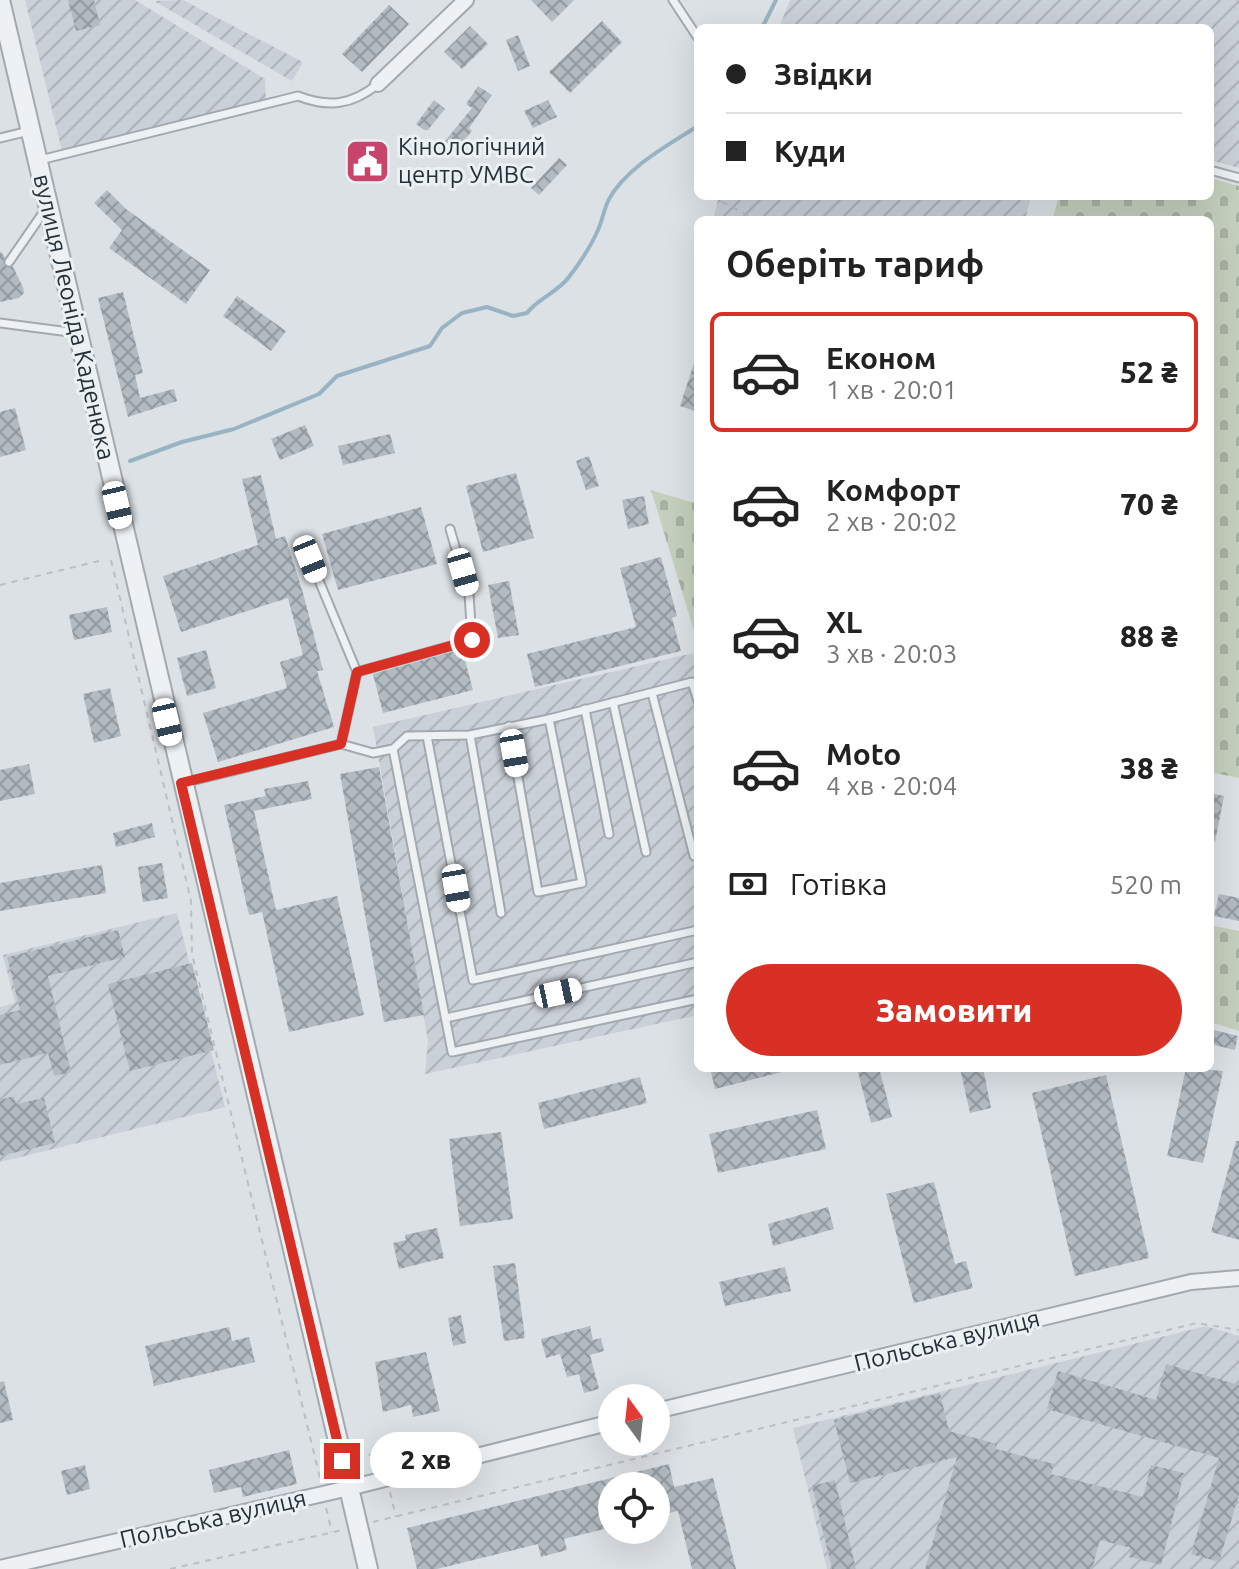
<!DOCTYPE html>
<html lang="uk">
<meta charset="utf-8">
<style>
body{margin:0;font-family:Ubuntu,sans-serif;background:#f2f2f2;color:#222;height:100vh;display:flex;flex-direction:column;font-size:30px;white-space:nowrap}
*{box-sizing:border-box;margin:0}
p{font-size:26px;color:#767676}
.icon{flex:none;width:44px;height:44px;fill:none;stroke:currentColor;stroke-width:2;stroke-linecap:round;stroke-linejoin:round}
.map{position:relative;flex:1;overflow:hidden}
.panel{position:absolute;left:694px;top:216px;width:520px;height:856px;display:flex;flex-direction:column;background:#fff;border-radius:12px;box-shadow:0 8px 32px #0002}
.panel>*{flex:none}
.guide{position:absolute;left:694px;top:24px;width:520px;height:176px;border-radius:12px;box-shadow:0 8px 32px #0002;display:grid;align-content:center;height:176px;padding:0 32px;background:#fff}
.needle{width:52px;rotate:345deg}
.tools{position:absolute;left:598px;top:1384px;display:grid;gap:16px}
.tools a{display:grid;place-items:center;width:72px;height:72px;border-radius:50%;background:#fff;box-shadow:0 8px 32px #0002;font-size:40px}
.end{position:absolute;width:36px;height:36px;margin:-18px;border:10px solid #d93025;background:#fff;box-shadow:0 0 0 4px #fff}
.from{border-radius:50%}
.bubble{position:absolute;height:56px;border-radius:28px;background:#fff;box-shadow:0 8px 32px #0002;font-size:26px;font-weight:800;line-height:56px;text-align:center}
.car{position:absolute;width:24px;height:48px;margin:-24px -12px;border-radius:10px;box-shadow:0 0 6px 2px #0007;background:linear-gradient(#fff 24%,#345 0 40%,#fff 0 76%,#345 0 86%,#fff 0)}
.guide b{display:flex;align-items:center;gap:28px;height:76px;font-size:30px}
.guide b+b{border-top:2px solid #e0e0e0}
.guide i{width:20px;height:20px;background:#222}
ul{padding:0;list-style:none}
li{display:flex;align-items:center;gap:24px;height:120px;margin:0 16px 12px;padding:0 16px;border:4px solid transparent;border-radius:12px}
li div{flex:1}
li b{display:block;font-size:30px}
li em{font-style:normal;font-weight:800}
li.current{border-color:#d93025}
li>.icon{width:72px;height:72px;stroke-width:1.5}
h2{padding:0 32px;font-size:36px;line-height:96px}
.pay{display:flex;align-items:center;gap:20px;height:88px;padding:0 32px;font-size:30px}
.pay p{margin-inline-start:auto}
.button{display:flex;gap:16px;margin-top:auto;padding:16px 32px}
.button a{flex:1;height:92px;border-radius:48px;background:#d93025;color:#fff;font-size:32px;font-weight:800;line-height:92px;text-align:center}
.map>svg:first-child{display:block}
.industrial{fill:url(#industrial-furrows)}
.cemetery{fill:url(#cemetery-stones)}
.lines{fill:none;stroke-linecap:round;stroke-linejoin:round}
.stream{stroke:#98b4c4;stroke-width:4}
.building{fill:url(#building-cross-hatch)}
.service-casing{stroke:#a2a9af;stroke-width:11}
.minor-casing{stroke:#a2a9af;stroke-width:18}
.tertiary-casing{stroke:#a2a9af;stroke-width:22}
.path{stroke:#babfc4;stroke-width:2;stroke-dasharray:6 6;stroke-linecap:butt}
.service{stroke:#eef1f4;stroke-width:7}
.minor{stroke:#eef1f4;stroke-width:14}
.tertiary{stroke:#eef1f4;stroke-width:18}
.route{stroke:#d93025;stroke-width:10}
.labels{text-anchor:middle;stroke-width:6;stroke-linejoin:round;paint-order:stroke}
.poi-label{font-size:24px;fill:#26313b;stroke:#ebf0f3;text-anchor:start}
.street-label{font-size:24px;fill:#26313b;stroke:#ebf0f3}
</style>
<div class="map">
<svg width="1239" height="1569" viewBox="0 0 1239 1569">
<defs>
<pattern id="industrial-furrows" width="10" height="10" patternUnits="userSpaceOnUse" patternTransform="scale(2)"><rect width="10" height="10" fill="#cad0d7"/><path d="M-1 1l2-2M0 10L10 0M9 11l2-2" fill="none" stroke="#adb3b9"/></pattern>
<pattern id="cemetery-stones" width="16" height="16" patternUnits="userSpaceOnUse" patternTransform="scale(2)"><rect width="16" height="16" fill="#c4cfbd"/><path d="M2 7V4a2 2 0 0 1 4 0v3zM10 15v-3a2 2 0 0 1 4 0v3z" fill="#a8b2a3"/></pattern>
<pattern id="building-cross-hatch" width="8" height="8" patternUnits="userSpaceOnUse" patternTransform="scale(2)"><rect width="8" height="8" fill="#b3bbc2"/><path d="M0 0l8 8M0 8l8-8" fill="none" stroke="#91999f"/></pattern>
</defs>
<rect width="100%" height="100%" fill="#dce1e5"/>
<g class="industrial">
<path d="M25,0H135L265,79L266,102L62,151Z"/>
<path d="M183,0L303,62L292,81L154,1Z"/>
<path d="M790,0H1239V168L1210,160V28H779Z"/>
<path d="M719,196H1031L1025,220H713Z"/>
<path d="M698,652V1015L425,1074L428,1041L373,727Z"/>
<path d="M177,913L225,1107L0,1162V1007L15,1003L3,955Z"/>
<path d="M1206,1326L1239,1336V1569H827L793,1428Z"/>
</g>
<g class="cemetery">
<path d="M1210,178L1239,186V778L1210,772V220H1052L1059,196H1210Z"/>
<path d="M651,490L698,504V644Z"/>
<path d="M1210,925L1239,931V1031L1210,1022Z"/>
</g>
<g class="lines">
<g class="stream">
<path d="M762,28L776,0"/>
<path d="M130,461L182,442L234,429L319,394L337,376L430,346L442,328L462,313L487,307L513,316L527,313C538,298 557,293 569,277C579,264 591,246 598,230C602,221 604,210 608,201C625,168 668,145 698,126"/>
</g>
</g>
<g class="building">
<path d="M68,0H94L100,25L76,31Z"/>
<path d="M531,0H574L552,22Z"/>
<path d="M389,5L409,24L362,72L342,54Z"/>
<path d="M602,21L622,42L570,93L549,72Z"/>
<path d="M470,26L488,44L462,69L444,52Z"/>
<path d="M518,35L530,66L518,71L506,40Z"/>
<path d="M478,86L492,95L469,128L472,131L456,150L445,141L472,108L466,104Z"/>
<path d="M434,100L445,109L428,130H424L416,124Z"/>
<path d="M548,100L557,117L533,128L524,111Z"/>
<path d="M559,158L567,165L539,195L531,188Z"/>
<path d="M107,190L126,209L210,270L186,304L109,248L122,230L94,203Z"/>
<path d="M0,251L5,257L4,265L13,267L23,287L24,293L19,298L0,302Z"/>
<path d="M123,292L143,373L135,375L140,398L174,389L177,401L128,417L98,298Z"/>
<path d="M237,296L286,331L271,351L223,316Z"/>
<path d="M696,357H698V412L680,406Z"/>
<path d="M15,408L26,450L0,457V412Z"/>
<path d="M305,425L314,446L280,460L271,439Z"/>
<path d="M390,434L395,453L343,465L338,446Z"/>
<path d="M589,456L599,486L586,490L576,461Z"/>
<path d="M516,473L534,538L483,552L466,486Z"/>
<path d="M261,475L276,539L285,536L303,593L323,670L317,671L334,727L218,762L203,713L287,688L280,662L303,655L288,598L181,632L163,576L258,545L242,479Z"/>
<path d="M644,496L649,524L628,529L622,500Z"/>
<path d="M421,507L437,564L338,590L322,534Z"/>
<path d="M661,557L677,616L672,618L681,651L535,687L527,654L636,627L620,568Z"/>
<path d="M509,581L519,635L498,638L488,585Z"/>
<path d="M107,607L112,632L74,640L69,615Z"/>
<path d="M462,649L473,690L383,713L373,674Z"/>
<path d="M206,650L216,688L187,696L177,658Z"/>
<path d="M110,688L121,736L94,743L83,694Z"/>
<path d="M29,764L35,794L0,801V770Z"/>
<path d="M379,767L424,1015L384,1022L340,774Z"/>
<path d="M308,781L312,799L254,811L276,910L337,896L364,1015L289,1032L262,912L249,915L224,805L266,796L264,789Z"/>
<path d="M1210,793L1224,796L1215,842L1210,841Z"/>
<path d="M152,823L155,837L116,847L113,833Z"/>
<path d="M162,863L168,898L143,902L138,867Z"/>
<path d="M102,865L106,893L0,911V883Z"/>
<path d="M1219,894L1239,898V921L1214,916Z"/>
<path d="M118,930L125,957L48,976L71,1072L54,1076L48,1053L0,1065V1015L20,1010L7,957Z"/>
<path d="M192,963L214,1050L130,1071L108,984Z"/>
<path d="M1210,1029L1238,1036L1235,1050L1210,1044Z"/>
<path d="M710,1068H782V1072L715,1089Z"/>
<path d="M857,1068H879L892,1117L871,1123Z"/>
<path d="M960,1068H983L991,1108L970,1113Z"/>
<path d="M1186,1068L1223,1071L1203,1163L1167,1156Z"/>
<path d="M1106,1075L1149,1258L1075,1276L1032,1093Z"/>
<path d="M640,1077L647,1103L544,1129L538,1103Z"/>
<path d="M14,1096L16,1104L44,1098L55,1143L0,1156V1100Z"/>
<path d="M817,1110L826,1149L718,1173L709,1134Z"/>
<path d="M501,1132L513,1219L460,1226L449,1139Z"/>
<path d="M1236,1141H1239V1240L1211,1232Z"/>
<path d="M934,1182L955,1264L966,1261L973,1288L914,1303L886,1194Z"/>
<path d="M828,1207L834,1229L773,1246L768,1224Z"/>
<path d="M437,1228L444,1258L399,1269L393,1243L406,1240L405,1235Z"/>
<path d="M515,1263L525,1338L504,1341L493,1266Z"/>
<path d="M785,1267L791,1291L725,1306L719,1282Z"/>
<path d="M461,1315L466,1343L453,1346L448,1318Z"/>
<path d="M590,1326L593,1340L601,1338L604,1351L590,1355L599,1389L584,1393L579,1374L567,1377L560,1354L546,1358L541,1339Z"/>
<path d="M229,1327L232,1341L249,1337L255,1362L154,1386L145,1346Z"/>
<path d="M426,1352L440,1411L413,1417L411,1405L383,1412L375,1362Z"/>
<path d="M1166,1364L1239,1385V1494L1219,1562L1191,1554L1219,1458L1047,1409L1058,1371L1156,1400Z"/>
<path d="M4,1381L13,1420L0,1423V1382Z"/>
<path d="M940,1393L949,1431L997,1444L996,1449L1054,1464L1051,1474L1143,1497L1151,1465L1184,1473L1161,1565L1129,1557L1131,1548L1100,1540L1092,1569H925L957,1457L850,1483L834,1420Z"/>
<path d="M289,1450L297,1484L243,1497L241,1487L214,1493L209,1470Z"/>
<path d="M669,1464L674,1487L713,1478L736,1569H692L678,1511L656,1516V1486H612V1527L564,1539L567,1550L541,1557L538,1544L437,1569H417L407,1528Z"/>
<path d="M85,1465L90,1489L67,1495L61,1471Z"/>
<path d="M835,1480L856,1569H832L812,1486Z"/>
</g>
<g class="lines">
<defs>
<g id="service">
<path d="M673,0L698,38"/>
<path d="M0,138L29,131"/>
<path d="M40,160L298,96C329,108 352,105 378,84"/>
<path d="M1210,170L1239,178"/>
<path d="M9,262L45,210"/>
<path d="M0,323L77,333"/>
<path d="M310,559L357,672L341,744"/>
<path d="M357,672L472,640L469,594L450,529"/>
<path d="M652,693L694,856"/>
<path d="M613,702L646,852"/>
<path d="M585,709L609,834"/>
<path d="M509,726L538,892L582,883L549,719"/>
<path d="M470,735L501,913"/>
<path d="M427,736L473,980L698,930"/>
<path d="M393,749L452,1052L698,999"/>
<path d="M183,783L341,744L373,753L393,749L407,736L470,735L549,719L692,682L698,701"/>
<path d="M446,1018L698,962"/>
</g>
<g id="minor">
<path d="M378,84L466,0"/>
<path d="M656,1411L1191,1282L1239,1278"/>
<path d="M0,1568L349,1488L612,1422"/>
</g>
<path id="tertiary" d="M0,0L368,1569"/>
</defs>
<use href="#service" class="service-casing"/>
<use href="#minor" class="minor-casing"/>
<use href="#tertiary" class="tertiary-casing"/>
<g class="path">
<path d="M711,196L757,220"/>
<path d="M771,220L774,216L794,220"/>
<path d="M111,560L191,901L192,954L321,1482"/>
<path d="M0,585L99,561"/>
<path d="M357,1458L380,1452L383,1466"/>
<path d="M390,1492L396,1517"/>
<path d="M326,1508L332,1532"/>
<path d="M373,1522L1197,1323L1239,1330"/>
<path d="M170,1569L343,1530"/>
</g>
<use href="#service" class="service"/>
<use href="#minor" class="minor"/>
<use href="#tertiary" class="tertiary"/>
</g>
<g class="lines">
<path class="route" d="M342,1461L181,783L341,744L357,672L472,640"/>
</g>
<defs>
<symbol id="civic-square" viewBox="-11 -11 22 22"><rect x="-9" y="-9" width="18" height="18" rx="4" fill="#c7446b" stroke="#ebf0f3"/><path d="M-.6-6.5H3V-4.5H.6V-3L4-1V1h2V6H-6V1h2V-1L-.6-3ZM-1.2 2.5V6h2.4V2.5Z" fill="#fff"/></symbol>
</defs>
<g fill-rule="evenodd">
<use href="#civic-square" x="342" y="136" width="51" height="51"/>
</g>
<g class="labels">
<g class="poi-label">
<text x="398" y="155">Кінологічний<tspan x="398" dy="28">центр УМВС</tspan></text>
</g>
<g class="street-label">
<text transform="translate(74 317) rotate(77)" y="8">вулиця Леоніда Каденюка</text>
<text transform="translate(947 1341) rotate(-14)" y="8">Польська вулиця</text>
<text transform="translate(213 1519) rotate(-13)" y="8">Польська вулиця</text>
</g>
</g>
</svg>
<div class="tools">
<a><svg class="needle" viewBox="-14 -14 28 28"><path d="M0-13l5 13h-10z" fill="#e53935"/><path d="M0 13l5-13h-10z" fill="#767676"/></svg></a>
<a><svg class="icon" aria-label="locate" viewBox="0 0 24 24"><circle cx="12" cy="12" r="6"/><path d="M12 2v4M12 18v4M2 12h4M18 12h4"/></svg></a>
</div>
<i class="end from" style="left:472px;top:640px"></i>
<i class="end" style="left:342px;top:1461px"></i>
<div class="bubble" style="left:370px;top:1432px;width:112px">2 хв</div>
<i class="car" style="left:117px;top:505px;rotate:167deg"></i>
<i class="car" style="left:310px;top:559px;rotate:158deg"></i>
<i class="car" style="left:463px;top:572px;rotate:164deg"></i>
<i class="car" style="left:167px;top:722px;rotate:167deg"></i>
<i class="car" style="left:514px;top:753px;rotate:170deg"></i>
<i class="car" style="left:456px;top:888px;rotate:170deg"></i>
<i class="car" style="left:558px;top:993px;rotate:78deg"></i>
<div class="guide">
<b><i class="from"></i>Звідки</b>
<b><i></i>Куди</b>
</div>
<section class="panel">
<h2>Оберіть тариф</h2>
<ul>
<li class="current"><svg class="icon" aria-label="car" viewBox="0 0 24 24"><path d="M5 17H2v-5l4-1 3-4h7l3 4 3 1v5h-3M9 17h6M6 11h13"/><circle cx="7" cy="17" r="2"/><circle cx="17" cy="17" r="2"/></svg><div><b>Економ</b><p>1 хв · 20:01</p></div><em>52 ₴</em></li>
<li><svg class="icon" aria-label="car" viewBox="0 0 24 24"><path d="M5 17H2v-5l4-1 3-4h7l3 4 3 1v5h-3M9 17h6M6 11h13"/><circle cx="7" cy="17" r="2"/><circle cx="17" cy="17" r="2"/></svg><div><b>Комфорт</b><p>2 хв · 20:02</p></div><em>70 ₴</em></li>
<li><svg class="icon" aria-label="car" viewBox="0 0 24 24"><path d="M5 17H2v-5l4-1 3-4h7l3 4 3 1v5h-3M9 17h6M6 11h13"/><circle cx="7" cy="17" r="2"/><circle cx="17" cy="17" r="2"/></svg><div><b>XL</b><p>3 хв · 20:03</p></div><em>88 ₴</em></li>
<li><svg class="icon" aria-label="car" viewBox="0 0 24 24"><path d="M5 17H2v-5l4-1 3-4h7l3 4 3 1v5h-3M9 17h6M6 11h13"/><circle cx="7" cy="17" r="2"/><circle cx="17" cy="17" r="2"/></svg><div><b>Moto</b><p>4 хв · 20:04</p></div><em>38 ₴</em></li>
</ul>
<div class="pay"><svg class="icon" aria-label="cash" viewBox="0 0 24 24"><path d="M3 7h18v10H3z"/><circle cx="12" cy="12" r="2"/></svg>Готівка<p>520 m</p></div>
<div class="button"><a>Замовити</a></div>
</section>
</div>
